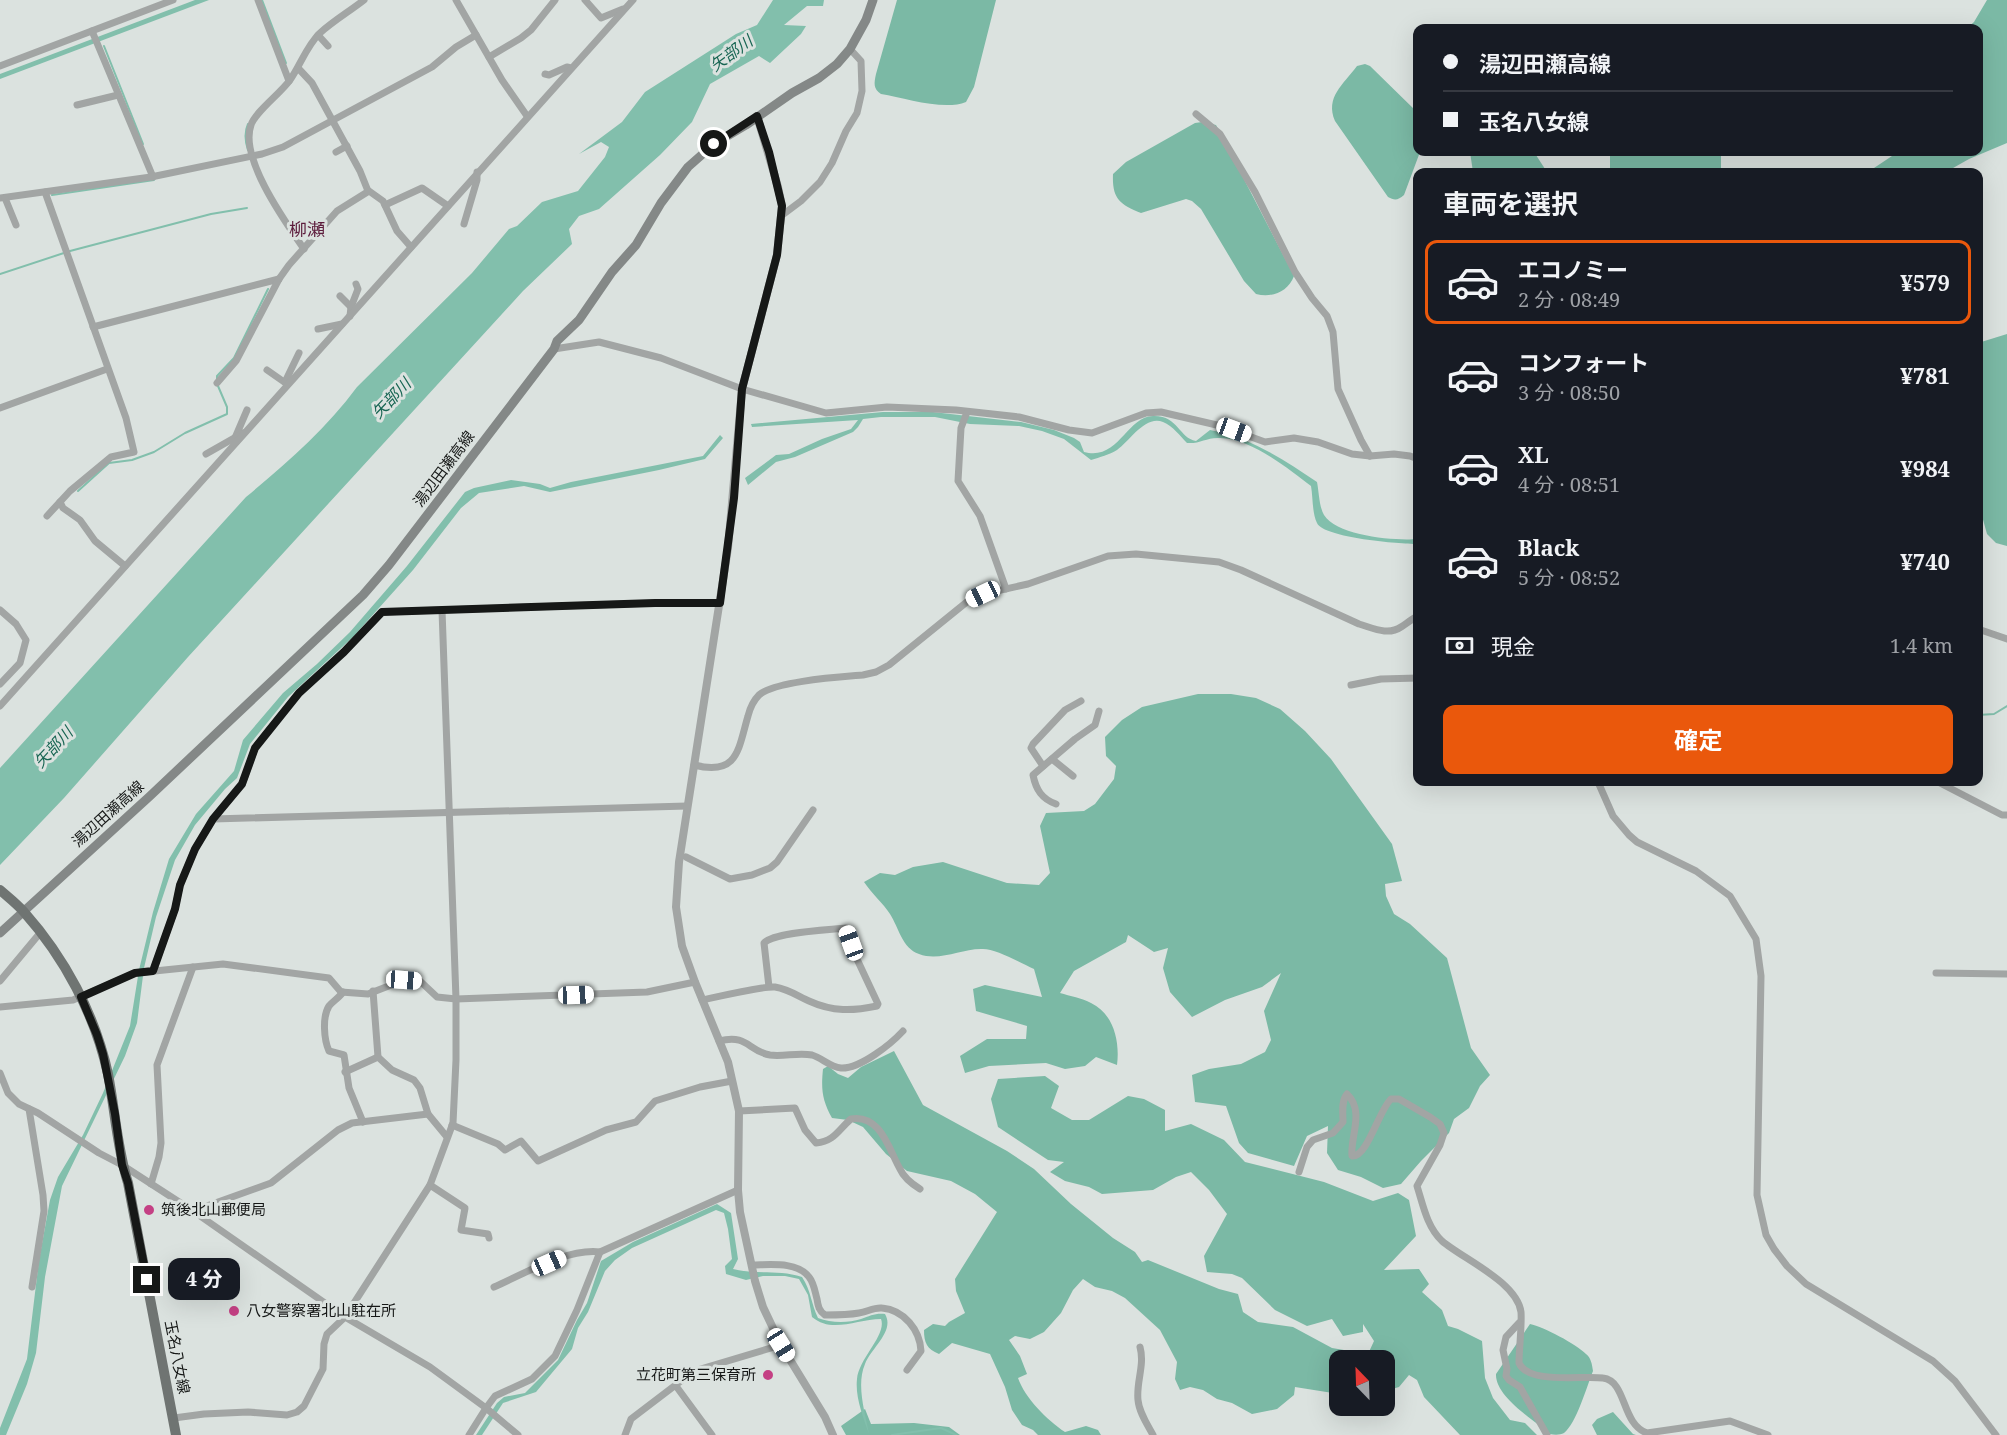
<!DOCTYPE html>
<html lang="ja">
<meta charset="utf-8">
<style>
body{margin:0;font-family:"Noto Serif","Noto Sans JP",serif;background:#20242c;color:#f1f3f6;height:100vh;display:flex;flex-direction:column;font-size:22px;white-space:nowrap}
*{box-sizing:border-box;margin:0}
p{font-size:20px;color:#9ea1a6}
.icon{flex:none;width:33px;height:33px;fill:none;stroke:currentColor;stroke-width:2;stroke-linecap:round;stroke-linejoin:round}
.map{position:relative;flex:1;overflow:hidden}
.panel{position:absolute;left:1413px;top:168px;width:570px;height:618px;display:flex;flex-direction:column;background:#171b24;border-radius:12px;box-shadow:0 6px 24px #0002}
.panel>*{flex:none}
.top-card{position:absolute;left:1413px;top:24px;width:570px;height:132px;border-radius:12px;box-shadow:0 6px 24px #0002;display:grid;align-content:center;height:132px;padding:0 30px;background:#171b24}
.needle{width:39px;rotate:337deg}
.controls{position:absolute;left:1329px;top:1350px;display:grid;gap:12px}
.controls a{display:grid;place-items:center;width:66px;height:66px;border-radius:12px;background:#171b24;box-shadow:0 6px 24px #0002;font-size:30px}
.end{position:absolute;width:27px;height:27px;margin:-14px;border:8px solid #161817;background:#fff;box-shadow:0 0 0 3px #fff}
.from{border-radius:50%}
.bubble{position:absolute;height:42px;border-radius:12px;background:#171b24;box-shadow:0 6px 24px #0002;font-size:20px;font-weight:700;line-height:42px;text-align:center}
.car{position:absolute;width:18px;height:36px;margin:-18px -9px;border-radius:8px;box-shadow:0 0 4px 2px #0007;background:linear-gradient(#fff 24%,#345 0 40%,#fff 0 76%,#345 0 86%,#fff 0)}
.top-card b{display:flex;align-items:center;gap:21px;height:57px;font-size:22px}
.top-card b+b{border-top:2px solid #363941}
.top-card i{width:15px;height:15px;background:#f1f3f6}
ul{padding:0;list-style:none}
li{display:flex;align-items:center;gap:18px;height:84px;margin:0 12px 9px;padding:0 18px;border:3px solid transparent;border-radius:12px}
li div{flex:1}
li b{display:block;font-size:22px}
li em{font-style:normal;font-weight:700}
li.on{border-color:#ea580c}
li>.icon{width:54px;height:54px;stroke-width:1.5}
h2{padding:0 30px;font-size:27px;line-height:72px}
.pay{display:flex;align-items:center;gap:15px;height:66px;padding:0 30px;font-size:22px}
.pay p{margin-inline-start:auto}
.button{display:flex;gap:12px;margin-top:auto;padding:12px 30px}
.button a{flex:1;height:69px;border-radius:12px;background:#ea580c;color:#fff;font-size:24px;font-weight:700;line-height:69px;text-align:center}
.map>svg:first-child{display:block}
.forest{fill:#7bb9a5}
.water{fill:#82bfac}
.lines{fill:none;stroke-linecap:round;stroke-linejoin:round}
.stream{stroke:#82bfac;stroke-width:2}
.minor{stroke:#a2a5a4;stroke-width:7}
.tertiary{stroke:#a2a5a4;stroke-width:8}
.secondary{stroke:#848887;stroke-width:9}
.primary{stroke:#6f7472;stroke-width:10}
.route{stroke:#161817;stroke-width:8}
.poi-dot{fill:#c44084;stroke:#dbe2df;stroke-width:2}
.labels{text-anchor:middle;stroke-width:6;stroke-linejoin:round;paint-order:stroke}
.street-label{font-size:15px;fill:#161817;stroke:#dbe2df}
.poi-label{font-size:15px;fill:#161817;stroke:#dbe2df;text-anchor:start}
.water-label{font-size:16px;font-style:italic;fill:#186653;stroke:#dbe2df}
.quarter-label{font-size:18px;fill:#5d1d3d;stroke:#dbe2df}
</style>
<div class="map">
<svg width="2007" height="1435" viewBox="0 0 2007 1435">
<rect width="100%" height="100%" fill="#dbe2df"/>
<g class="forest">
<path d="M897,0H996L974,87L966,102C944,111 905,98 881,94C873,89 874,83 876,74Z"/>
<path d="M1987,0H2007V143L1969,159L1946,172H1868L1898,152H1978V28H1967L1974,22Z"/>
<path d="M1365,64L1370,66L1417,112L1418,152H1420L1404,195C1398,200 1395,201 1388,197L1335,121C1325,97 1343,85 1357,66Z"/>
<path d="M1202,122L1216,125L1294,276C1288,292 1272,298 1256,294L1244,281L1201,209L1192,201L1186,199L1141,213C1119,204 1112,198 1113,174L1126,162L1195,123Z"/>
<path d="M1470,152H1534L1547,172H1473Z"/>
<rect x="1610" y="152" width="111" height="20"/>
<path d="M2007,334V546L1996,543L1987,534L1979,505L1978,343Z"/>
<path d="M1198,694H1231L1256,698L1280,709L1305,731L1331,759L1392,844L1402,881L1385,884L1386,896L1394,914L1410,924L1447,958L1471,1048L1490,1075L1480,1086L1469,1108L1454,1119L1449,1133L1421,1161L1401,1184L1383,1188L1361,1177L1338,1170L1327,1153L1328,1126L1307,1136L1294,1166L1248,1153L1239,1143L1226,1106L1195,1102L1192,1075L1209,1069L1241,1064L1265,1052L1271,1040L1264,1011L1281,973L1262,987L1225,1000L1192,1017L1170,992L1163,968L1168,948L1154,952L1128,935L1126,942L1074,971L1060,993C1070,996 1082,998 1091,1003C1114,1014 1120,1042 1117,1065L1096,1057L1085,1066L1065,1069L1046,1063L989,1066L965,1073L960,1056L987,1039H1026L1027,1026L976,1011L973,989L985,985L1042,997L1034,969C1021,963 996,949 983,949C962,948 940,962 919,954C902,948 899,928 890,914C883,903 872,894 864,882L880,873L895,875L913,867L943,862L1007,883L1039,885L1050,873L1040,826L1046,813L1084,811L1095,804L1114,779L1116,766L1106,756L1105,737L1122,720L1142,707Z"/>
<path d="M894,1051L923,1105L1007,1151L1034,1169L1071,1204L1113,1238L1135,1252L1142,1262L1148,1260L1219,1289L1238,1294L1243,1312L1258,1322L1293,1327L1332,1348L1368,1354L1374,1341L1363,1324V1332L1343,1336L1332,1319L1307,1326L1275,1310L1242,1278L1232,1274L1207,1272L1204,1256L1227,1214L1209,1190L1191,1172L1176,1177L1153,1190L1102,1194L1089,1187L1065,1181L1050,1172L1064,1162L1048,1160L998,1127L991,1099L998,1079L1045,1076L1059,1086L1051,1108L1072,1120H1089L1128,1096L1144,1099L1165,1110V1131L1191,1124L1224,1140L1245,1162L1324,1182L1373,1201L1398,1193L1409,1200L1416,1236L1384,1270L1419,1269L1429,1284L1422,1292L1442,1310L1448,1326L1458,1329L1482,1341L1485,1378L1493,1398L1510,1420L1525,1423L1537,1435H1460L1424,1397L1417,1380L1409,1375L1399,1387L1385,1391L1384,1360H1340L1339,1394L1295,1387L1294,1395L1277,1409L1252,1414L1232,1403L1217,1399L1203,1390L1190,1387L1180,1390L1175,1379L1177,1362L1160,1330L1125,1298L1112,1291L1095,1287L1083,1279L1073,1290L1061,1313L1044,1332L1030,1339L1015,1336L1009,1340L1020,1356L1027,1374L1018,1378C1025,1398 1047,1420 1065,1432L1086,1426L1098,1430L1101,1435H1038L1033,1430L1022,1425L1012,1410L1005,1387L990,1354L952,1343L939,1354C927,1349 924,1343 924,1330L933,1324L945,1326L949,1322L965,1313L956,1291L955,1279L997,1212L975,1194L951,1181L907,1171L886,1154L863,1127L848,1120L832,1118C822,1100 821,1089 823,1069L828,1066L838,1074L848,1078L861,1067Z"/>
<path d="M1530,1324C1544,1327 1576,1344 1586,1354C1591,1358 1592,1364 1593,1371C1587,1386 1576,1424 1564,1433C1560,1435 1555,1435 1550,1434C1534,1420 1495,1397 1496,1374Z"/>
<path d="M865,1409L871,1424L914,1423L949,1427L960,1435H846L841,1426Z"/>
<path d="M1613,1412L1633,1434L1636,1435H1597L1592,1425L1597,1419Z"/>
</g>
<g class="water">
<path d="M195,0H209L0,79V74Z"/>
<path d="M773,0H824L823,6H807L784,25L806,26L801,34L770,63L759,56L710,84L692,122L660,155L599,209L579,216L569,229L572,244L523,291L188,657L64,798L0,865V768L246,497C286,464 326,429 357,387L472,273L509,229L517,226L542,202L578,191L605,157L609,147L601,142L579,154L622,122L645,92L736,34L757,25Z"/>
<path d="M883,412H933L1021,422L1054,430L1074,438L1080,442L1084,452C1119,461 1126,417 1153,416C1178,415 1179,438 1196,441L1210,430C1251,438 1283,459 1317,482C1319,492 1319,506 1324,515C1337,536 1395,541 1417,539V544C1401,544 1324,538 1317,523C1312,513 1313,497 1311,486C1288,468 1250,438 1220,438C1207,437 1200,444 1187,443C1180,436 1173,426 1163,422C1145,415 1130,441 1117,450C1109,455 1100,457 1091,460L1064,439L1042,431L1019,426L970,424L935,417H881L863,419L858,427L853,432L795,457L776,462L748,485L745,478L776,455L789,454L822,439L851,429L858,420L752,427L751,424Z"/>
<path d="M720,435L723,438L705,459L659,470L550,492L524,486L479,493L461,508L413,570L353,637L288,697L250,744L237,778L225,789L195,825L175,860L156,917L144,968L137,1023L125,1056L62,1186L45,1277L36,1353L27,1384L6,1435H0V1428L27,1359L39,1260L50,1200L58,1177L83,1135L103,1093L130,1026L139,970L153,912L169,859L196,814L234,771L243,740L283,693L317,664L350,632L407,566L465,492L474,488L511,480L540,484L550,488L571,482L703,456Z"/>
<path d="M717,1204L731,1213L738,1259L733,1269C756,1275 779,1269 802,1277C811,1290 811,1304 818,1318C831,1323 848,1323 861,1319C870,1316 875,1313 885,1314C895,1331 872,1347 865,1364C856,1385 865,1412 869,1434C863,1417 855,1397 857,1379C859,1358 887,1335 881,1319C857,1319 832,1334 812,1317L808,1295L799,1279L785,1276H763L746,1280L726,1274L725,1266L732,1259L728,1229L724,1213L716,1210L632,1248L615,1260L605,1271L588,1312L578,1328L572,1349L536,1392L503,1403L482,1435H476L497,1403L504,1397L525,1393L558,1360L577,1320L587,1303L601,1261L633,1242Z"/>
</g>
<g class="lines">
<g class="stream">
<path d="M262,0L286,63"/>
<path d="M104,46L143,144"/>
<path d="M248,150C245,141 244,133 248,124"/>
<path d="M52,195L154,180"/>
<path d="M0,274L70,251L211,214L247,208"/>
<path d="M217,380V376L234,358L268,289"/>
<path d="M78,491L109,463L132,460L154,452L185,433L227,414V407L218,386"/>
<path d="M1978,715L1994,714L2007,706"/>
<path d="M892,1435L941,1428L956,1435"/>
</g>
<g class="minor">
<path d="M258,0L289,81"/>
<path d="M456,0L502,80L527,116"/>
<path d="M585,0L601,18L623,9"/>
<path d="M92,31L153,177"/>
<path d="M318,35L328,46"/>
<path d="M489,57L521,38L531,30L555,0"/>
<path d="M0,66L173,0"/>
<path d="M298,68L312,83L360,171L368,191"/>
<path d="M545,74L549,75L567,67L571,68"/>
<path d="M77,105L118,95"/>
<path d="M1196,114L1220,134L1255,192L1295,272L1312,298L1327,316L1333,332L1338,389L1361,440L1370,456"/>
<path d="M336,152L347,146"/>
<path d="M45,192L126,418L134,452L111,457L70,491L47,516"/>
<path d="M0,198L151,177L262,154L283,147L432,67L456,47L476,35"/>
<path d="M5,198L16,225"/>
<path d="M385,205L422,188L448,206"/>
<path d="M781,216L801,201L820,182L832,163L846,131L857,113L862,91L861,61L850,49"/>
<path d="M464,224L477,180V172"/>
<path d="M304,249C286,223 239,158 251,125C255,112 281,93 290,80C300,66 307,45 320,33C333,21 350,11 364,0"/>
<path d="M340,296L351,307"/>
<path d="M350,316L351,307L358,289L356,284"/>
<path d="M93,327L279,279"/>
<path d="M318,329L342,324"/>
<path d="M554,349L599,342L661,358L742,389L826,413L887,407L956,410L1019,417L1069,430L1092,433L1146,413L1161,412L1221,426L1265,442L1294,438L1318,442L1352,454L1370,456L1394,454L1410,456L1418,459"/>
<path d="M267,370L287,384"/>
<path d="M285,382L299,353"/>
<path d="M217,383L236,361L279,279L289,265L337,211L369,191L383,201L397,231L411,247"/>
<path d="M0,408L107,369"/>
<path d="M967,412L961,428L958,481L980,516L1006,589"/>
<path d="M235,438L247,410"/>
<path d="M206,454L243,433"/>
<path d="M60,502L63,508L80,520L95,541L125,566"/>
<path d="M0,610L16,624L26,640L20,663L0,684"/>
<path d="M1978,629L2007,639"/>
<path d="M1351,685L1381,679L1418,678"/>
<path d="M0,706L633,0"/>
<path d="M1052,759L1073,776"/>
<path d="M694,765C738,776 738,750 748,716C750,708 753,701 759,695C775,681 840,677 863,675L876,672L889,665L968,601L983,594L1028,584L1108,556L1136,554L1219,562L1241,570L1359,624C1373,628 1388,636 1401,627C1407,623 1412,619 1418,616"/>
<path d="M1043,766L1031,748L1033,744L1065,710L1081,701"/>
<path d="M1598,782L1613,816L1629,835L1637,842L1696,871L1730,896L1756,939L1761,976L1757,1195L1766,1235L1774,1249L1787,1266L1806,1284L1933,1361L1955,1381L1996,1435"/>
<path d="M1938,782L2002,815H2007"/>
<path d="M1056,804C1042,799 1036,790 1033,775L1075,739L1095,725L1099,711"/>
<path d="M213,819L687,806"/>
<path d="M686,857L730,879L752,875L770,868L777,862L813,810"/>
<path d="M153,971L175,909L180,885L195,849L213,819L242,785L255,748L299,693L344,652L382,612L655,603H720"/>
<path d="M1936,973L2007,974"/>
<path d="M0,981L40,933"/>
<path d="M373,991L378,1057L392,1070L414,1080L420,1088L428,1114L447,1137"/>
<path d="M343,992C339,998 333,1001 329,1006C322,1017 324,1040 329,1051L344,1055L349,1088L363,1122"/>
<path d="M702,1000C719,997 760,986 775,987C788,989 798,996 809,1001C833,1012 853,1011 877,1006L878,1004L856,957L846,928C829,930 774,932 764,943L769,987"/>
<path d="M0,1007L73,1000L135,973L223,964L329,978L341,992L368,994L404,980L420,981L437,997L456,999L647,992L695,982"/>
<path d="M719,1041C749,1034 747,1051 770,1055C784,1057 798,1052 812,1055C822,1058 830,1067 841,1068C860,1069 891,1044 903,1031"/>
<path d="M345,1072L378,1057"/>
<path d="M0,1073L8,1093L19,1104L38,1113L99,1153L122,1165L193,1211L345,1317L430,1367L486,1408L518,1435"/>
<path d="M29,1109L43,1195L44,1211L32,1287"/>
<path d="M739,1111L795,1108L805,1130L816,1143C835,1141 838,1130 851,1119C881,1114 889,1150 900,1169C904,1178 912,1184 920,1189"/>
<path d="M452,1125L498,1144L505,1150L521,1141L538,1161L606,1130L636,1122L655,1101L700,1087L732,1081"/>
<path d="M1299,1172L1307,1147L1313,1140L1333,1133L1343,1122C1343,1113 1341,1101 1347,1094C1365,1111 1350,1137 1352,1156C1367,1158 1379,1110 1391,1099H1399L1430,1117L1440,1124L1444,1133L1440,1145L1417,1186C1423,1205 1427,1227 1442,1241C1463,1259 1517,1282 1521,1312C1522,1326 1519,1348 1519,1363C1529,1385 1583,1375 1603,1378C1627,1381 1621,1424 1647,1433L1730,1421L1768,1435"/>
<path d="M151,1184L159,1157L161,1143L157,1065L193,967"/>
<path d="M430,1185L465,1208L461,1230L488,1234L489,1238"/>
<path d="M193,1211L271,1183L338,1130L352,1123L428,1114"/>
<path d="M752,1265C769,1265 797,1261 809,1277C814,1283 815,1292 817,1299C818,1306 819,1311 825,1315C836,1315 848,1315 859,1313C867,1312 874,1307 882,1308C904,1310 920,1330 921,1351L907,1370"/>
<path d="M494,1287C524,1274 567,1248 600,1252"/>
<path d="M1519,1323L1506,1337L1503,1350L1507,1369L1506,1376L1509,1380L1520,1387L1547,1435"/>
<path d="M1140,1347C1145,1365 1136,1382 1138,1400C1139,1412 1147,1424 1153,1435"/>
<path d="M676,1386L712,1435"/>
<path d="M174,1418L204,1414L248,1412L287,1415L297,1412L304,1406L323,1369L324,1344L327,1334L345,1317L430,1185L453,1123L456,1060V999L442,610"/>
<path d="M469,1435L486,1408L495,1396L532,1379L555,1356L577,1310L600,1252L738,1190"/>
<path d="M625,1435L631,1419L694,1371L781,1345"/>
</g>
<path class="tertiary" d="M757,116L778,187L782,206L781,216L777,255L742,389L728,548L679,862L676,907L682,946L695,982L728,1062L739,1111L738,1190L740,1212L755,1281L763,1307L781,1345L825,1417L833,1435"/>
<path class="secondary" d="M0,933L150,796L363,595L389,565L554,349L557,341L579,320L612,272L636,245L661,203L688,167L714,144L746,125L792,93L819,78L837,64L850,49L866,20L873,0"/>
<path class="primary" d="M0,890C8,897 17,904 24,912C64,957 95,1014 108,1074C115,1110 117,1148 128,1183L176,1435"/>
</g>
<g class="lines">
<path class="route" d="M147,1280L128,1183L122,1165L115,1114L103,1054L97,1035L81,997L135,973L153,971L175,909L180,885L195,849L213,819L242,784L255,748L299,693L344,652L382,612L655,603H720L734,498L742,389L777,255L782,206L769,152L757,116L714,144"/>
</g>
<g class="poi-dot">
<circle cx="149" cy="1210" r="6"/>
<circle cx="234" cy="1311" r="6"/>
<circle cx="768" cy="1375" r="6"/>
</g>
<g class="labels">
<g class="street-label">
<text transform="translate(444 469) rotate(-53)" y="5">湯辺田瀬高線</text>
<text transform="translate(108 814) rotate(-42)" y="5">湯辺田瀬高線</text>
<text transform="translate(177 1357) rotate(79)" y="5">玉名八女線</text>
</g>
<g class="poi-label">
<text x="161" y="1215">筑後北山郵便局</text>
<text x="246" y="1316">八女警察署北山駐在所</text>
<text x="756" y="1380" text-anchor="end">立花町第三保育所</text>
</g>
<g class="water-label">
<text transform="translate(731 53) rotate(-36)" y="6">矢部川</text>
<text transform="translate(391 398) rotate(-46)" y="6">矢部川</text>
<text transform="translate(53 747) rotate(-47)" y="6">矢部川</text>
</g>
<g class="quarter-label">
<text x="307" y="236">柳瀬</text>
</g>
</g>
</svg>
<div class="controls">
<a><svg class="needle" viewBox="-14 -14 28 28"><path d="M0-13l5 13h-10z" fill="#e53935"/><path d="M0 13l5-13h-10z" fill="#9ea1a6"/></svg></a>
</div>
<i class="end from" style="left:714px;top:144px"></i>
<i class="end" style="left:147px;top:1280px"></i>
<div class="bubble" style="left:168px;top:1258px;width:72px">4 分</div>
<i class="car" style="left:1234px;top:430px;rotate:110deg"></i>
<i class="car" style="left:983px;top:594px;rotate:245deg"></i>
<i class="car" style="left:851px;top:943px;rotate:340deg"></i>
<i class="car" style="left:404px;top:980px;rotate:94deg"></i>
<i class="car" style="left:576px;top:995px;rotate:88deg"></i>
<i class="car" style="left:549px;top:1263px;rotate:66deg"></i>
<i class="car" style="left:781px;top:1345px;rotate:148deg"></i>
<div class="top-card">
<b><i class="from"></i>湯辺田瀬高線</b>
<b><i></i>玉名八女線</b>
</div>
<section class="panel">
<h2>車両を選択</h2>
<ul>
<li class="on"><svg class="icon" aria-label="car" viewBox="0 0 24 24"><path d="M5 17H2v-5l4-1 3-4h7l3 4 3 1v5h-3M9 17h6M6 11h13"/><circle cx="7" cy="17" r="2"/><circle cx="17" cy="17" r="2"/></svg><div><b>エコノミー</b><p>2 分 · 08:49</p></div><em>¥579</em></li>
<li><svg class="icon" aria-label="car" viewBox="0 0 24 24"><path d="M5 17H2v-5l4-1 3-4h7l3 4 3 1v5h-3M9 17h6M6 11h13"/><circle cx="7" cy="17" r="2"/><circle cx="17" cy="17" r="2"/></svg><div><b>コンフォート</b><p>3 分 · 08:50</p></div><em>¥781</em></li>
<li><svg class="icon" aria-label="car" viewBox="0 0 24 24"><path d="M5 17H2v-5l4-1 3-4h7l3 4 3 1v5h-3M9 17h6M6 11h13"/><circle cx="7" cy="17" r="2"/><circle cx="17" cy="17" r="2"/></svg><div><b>XL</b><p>4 分 · 08:51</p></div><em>¥984</em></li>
<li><svg class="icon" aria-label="car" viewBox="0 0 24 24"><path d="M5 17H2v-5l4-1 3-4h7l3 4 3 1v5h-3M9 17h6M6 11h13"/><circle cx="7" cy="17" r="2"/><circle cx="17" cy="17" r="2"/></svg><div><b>Black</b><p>5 分 · 08:52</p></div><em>¥740</em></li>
</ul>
<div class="pay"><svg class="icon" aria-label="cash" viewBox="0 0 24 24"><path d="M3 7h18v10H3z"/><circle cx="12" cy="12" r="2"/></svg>現金<p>1.4 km</p></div>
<div class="button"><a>確定</a></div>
</section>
</div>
